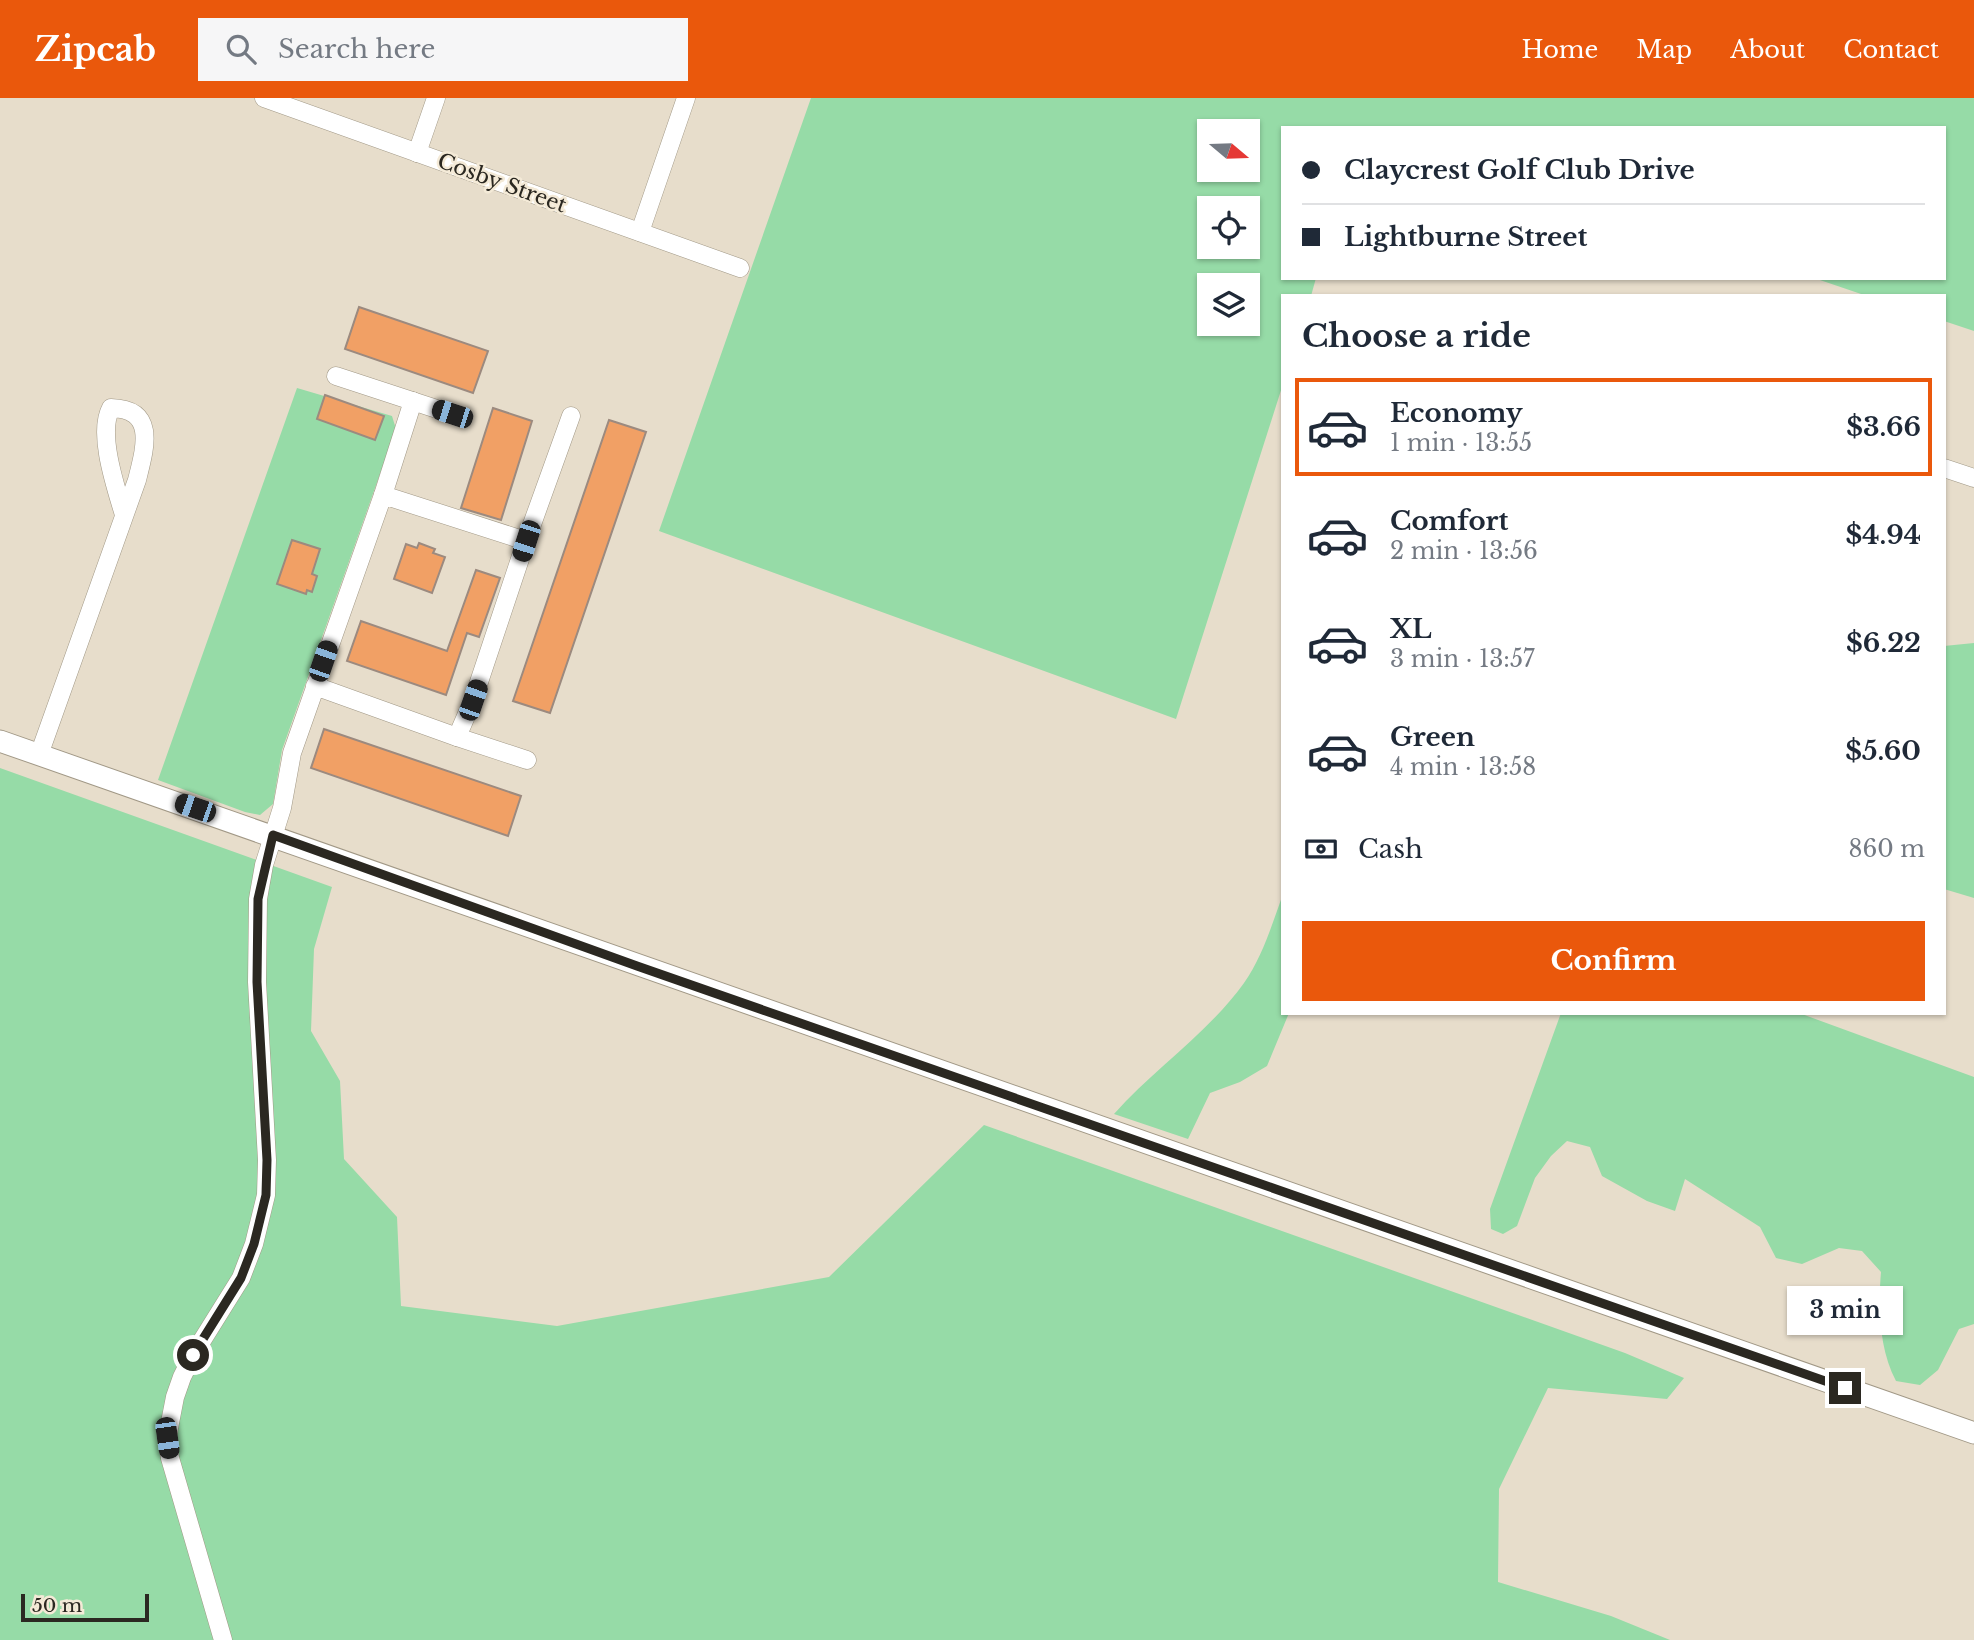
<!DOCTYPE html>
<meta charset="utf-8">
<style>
body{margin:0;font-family:"Libre Baskerville",serif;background:#f6f6f7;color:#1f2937;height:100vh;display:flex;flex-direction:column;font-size:26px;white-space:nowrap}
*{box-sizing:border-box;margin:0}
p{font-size:23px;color:#747a83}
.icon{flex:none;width:38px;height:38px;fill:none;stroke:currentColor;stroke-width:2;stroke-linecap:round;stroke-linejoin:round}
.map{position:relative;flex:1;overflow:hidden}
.sheet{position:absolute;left:1281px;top:196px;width:665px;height:721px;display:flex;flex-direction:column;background:#fff;border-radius:0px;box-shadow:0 2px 5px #0004}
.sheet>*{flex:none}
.top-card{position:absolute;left:1281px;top:28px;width:665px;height:154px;border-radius:0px;box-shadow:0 2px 5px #0004;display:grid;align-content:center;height:154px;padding:0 21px;background:#fff}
.needle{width:46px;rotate:109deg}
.tools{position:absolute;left:1197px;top:21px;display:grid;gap:14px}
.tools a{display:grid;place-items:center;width:63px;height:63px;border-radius:0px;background:#fff;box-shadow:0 2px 5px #0004;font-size:35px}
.scale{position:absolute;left:21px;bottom:18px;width:128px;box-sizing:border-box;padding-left:7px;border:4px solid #2b2821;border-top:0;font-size:19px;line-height:24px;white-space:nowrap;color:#2b2821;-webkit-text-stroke:5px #f4ead7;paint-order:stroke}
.end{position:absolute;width:32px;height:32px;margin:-16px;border:9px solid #2b2821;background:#fff;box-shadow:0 0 0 4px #fff}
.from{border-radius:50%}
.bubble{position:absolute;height:49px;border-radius:0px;background:#fff;box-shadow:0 2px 5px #0004;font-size:23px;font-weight:700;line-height:49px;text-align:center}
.car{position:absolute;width:21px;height:42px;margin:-21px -10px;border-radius:9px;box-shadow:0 0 5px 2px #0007;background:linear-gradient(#222 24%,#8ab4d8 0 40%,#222 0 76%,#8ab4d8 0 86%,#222 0)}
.top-card b{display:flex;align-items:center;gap:24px;height:66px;font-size:26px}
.top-card b+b{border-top:2px solid #e0e1e3}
.top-card i{width:18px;height:18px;background:#1f2937}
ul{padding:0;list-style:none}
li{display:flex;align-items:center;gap:21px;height:98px;margin:0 14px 10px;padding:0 7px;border:4px solid transparent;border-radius:0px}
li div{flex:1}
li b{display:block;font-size:26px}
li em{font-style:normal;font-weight:700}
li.active{border-color:#ea580c}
li>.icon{width:63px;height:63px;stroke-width:1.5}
h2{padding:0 21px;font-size:32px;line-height:84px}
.pay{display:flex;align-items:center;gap:18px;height:77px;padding:0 21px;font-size:26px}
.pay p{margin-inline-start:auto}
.primary-button{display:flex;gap:14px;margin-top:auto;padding:14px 21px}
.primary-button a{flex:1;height:80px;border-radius:0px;background:#ea580c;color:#fff;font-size:28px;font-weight:700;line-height:80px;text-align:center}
header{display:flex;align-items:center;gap:42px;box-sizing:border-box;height:98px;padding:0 35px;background:#ea580c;color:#fff}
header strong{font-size:33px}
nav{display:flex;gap:38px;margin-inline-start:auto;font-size:24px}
.search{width:490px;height:63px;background:#f6f6f7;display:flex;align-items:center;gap:18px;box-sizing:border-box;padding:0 24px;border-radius:0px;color:#747a83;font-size:26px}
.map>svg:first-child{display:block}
.green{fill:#96dba7;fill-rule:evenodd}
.building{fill:#f1a065;stroke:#9c8a7f;stroke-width:2}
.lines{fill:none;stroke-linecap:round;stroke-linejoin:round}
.minor-casing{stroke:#a19886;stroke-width:19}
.major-casing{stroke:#a19886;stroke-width:23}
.minor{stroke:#fff;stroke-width:18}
.major{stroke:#fff;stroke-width:21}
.route{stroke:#2b2821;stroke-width:9}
.labels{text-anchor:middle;stroke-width:5;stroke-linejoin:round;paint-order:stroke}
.street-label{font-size:21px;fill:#2b2821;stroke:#f4ead7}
</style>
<header>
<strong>Zipcab</strong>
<div class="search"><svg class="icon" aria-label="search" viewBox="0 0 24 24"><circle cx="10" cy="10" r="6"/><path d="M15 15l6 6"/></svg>Search here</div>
<nav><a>Home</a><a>Map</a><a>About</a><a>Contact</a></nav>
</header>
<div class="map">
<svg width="1974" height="1542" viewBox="0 0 1974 1542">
<rect width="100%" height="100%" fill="#e7ddcb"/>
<g class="green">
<path d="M811,0H1974V233L1944,223V198H1867L1814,180H1944V30H1283V180H1316L1311,198H1283V286L1176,621L659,433ZM1248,33V72H1209V33ZM1209,110H1248V149H1209ZM1248,187V226H1209V187Z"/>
<path d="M297,290L392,318L396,331L282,652L273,706L260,717L245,714L158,682Z"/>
<path d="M1974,545V800L1944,791V548Z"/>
<path d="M0,670L332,789L314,851L311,933L340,983L344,1061L397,1119L401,1208L557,1228L829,1179L984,1027L1625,1255L1684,1280L1667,1301L1548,1290L1499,1391L1498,1484L1611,1518L1670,1542H0Z"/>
<path d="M1283,796V915H1289L1267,968L1240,984L1210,995L1188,1041L1114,1016C1155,970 1208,935 1244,885C1263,858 1272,826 1283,796Z"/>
<path d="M1561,915H1799L1974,979V1226L1959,1231L1938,1272L1920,1287L1896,1283C1879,1251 1878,1209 1881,1174L1862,1153L1839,1150L1802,1166L1776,1160L1760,1129L1685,1081L1675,1113L1647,1103L1602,1078L1590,1049L1567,1043L1551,1058L1535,1080L1517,1128L1503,1136L1491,1131L1490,1111Z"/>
</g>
<g class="building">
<path d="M359,209L488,253L473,295L345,251Z"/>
<path d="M325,297L384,318L375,342L317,321Z"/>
<path d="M493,310L532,323L501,422L461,410Z"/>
<path d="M609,322L646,334L550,615L513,603Z"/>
<path d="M292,442L320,451L312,476L317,478L312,494L307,492L306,496L277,486Z"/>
<path d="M419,445L435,451L433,455L445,459L432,495L394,481L406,446L417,450Z"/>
<path d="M476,472L500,480L479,539L467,535L446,597L347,563L361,523L447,553Z"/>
<path d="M324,631L521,698L508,738L311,670Z"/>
</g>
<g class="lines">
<defs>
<g id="minor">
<path d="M264,0L740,170"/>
<path d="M417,55L436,0"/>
<path d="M640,134L686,0"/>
<path d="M336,278L452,316"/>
<path d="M1944,370L1974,380"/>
<path d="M383,397L413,303"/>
<path d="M526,443L571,318"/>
<path d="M457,639L527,662"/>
<path d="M39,657L137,382C145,350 157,311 111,310C97,335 116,390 124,417"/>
<path d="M223,1542L170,1360L167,1340L175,1299L182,1279L193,1257L241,1180L254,1146L266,1097L267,1062L257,884L258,801L264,767L282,710L292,655L383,397L526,443L473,602L457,639L315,588"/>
</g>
<path id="major" d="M0,643L1974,1335"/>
</defs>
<use href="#minor" class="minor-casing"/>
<use href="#major" class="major-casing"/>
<use href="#minor" class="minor"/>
<use href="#major" class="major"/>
</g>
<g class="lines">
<path class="route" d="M193,1257L241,1180L254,1146L266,1097L267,1062L257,884L258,801L273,737L637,868L1845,1290"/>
</g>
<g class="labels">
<g class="street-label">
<text transform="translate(502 85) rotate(20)" y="7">Cosby Street</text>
</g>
</g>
</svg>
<div class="tools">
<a><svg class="needle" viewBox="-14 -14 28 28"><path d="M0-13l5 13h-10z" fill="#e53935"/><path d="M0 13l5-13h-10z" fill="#747a83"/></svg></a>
<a><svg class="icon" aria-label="locate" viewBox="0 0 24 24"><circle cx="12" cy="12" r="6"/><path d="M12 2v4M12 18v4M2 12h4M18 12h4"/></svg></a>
<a><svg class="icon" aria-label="layers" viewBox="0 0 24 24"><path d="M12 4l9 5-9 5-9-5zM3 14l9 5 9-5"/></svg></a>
</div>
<div class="scale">50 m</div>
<i class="end from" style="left:193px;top:1257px"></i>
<i class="end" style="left:1845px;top:1290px"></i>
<div class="bubble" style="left:1787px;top:1188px;width:116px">3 min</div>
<i class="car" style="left:452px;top:316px;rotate:288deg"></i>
<i class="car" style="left:526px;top:443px;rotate:198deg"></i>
<i class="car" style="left:323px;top:563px;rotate:19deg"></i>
<i class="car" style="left:473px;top:602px;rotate:19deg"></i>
<i class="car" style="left:195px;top:710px;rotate:289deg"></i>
<i class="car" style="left:167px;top:1340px;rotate:172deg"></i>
<div class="top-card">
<b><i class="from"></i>Claycrest Golf Club Drive</b>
<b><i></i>Lightburne Street</b>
</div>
<section class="sheet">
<h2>Choose a ride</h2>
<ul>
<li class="active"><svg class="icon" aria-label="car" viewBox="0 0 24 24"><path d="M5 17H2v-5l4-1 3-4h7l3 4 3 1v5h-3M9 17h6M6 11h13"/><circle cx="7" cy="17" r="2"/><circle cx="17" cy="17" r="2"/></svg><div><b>Economy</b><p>1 min · 13:55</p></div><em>$3.66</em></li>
<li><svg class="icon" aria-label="car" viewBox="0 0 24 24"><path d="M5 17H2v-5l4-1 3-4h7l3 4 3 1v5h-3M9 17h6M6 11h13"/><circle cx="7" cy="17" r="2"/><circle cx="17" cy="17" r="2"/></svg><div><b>Comfort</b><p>2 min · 13:56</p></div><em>$4.94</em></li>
<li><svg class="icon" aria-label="car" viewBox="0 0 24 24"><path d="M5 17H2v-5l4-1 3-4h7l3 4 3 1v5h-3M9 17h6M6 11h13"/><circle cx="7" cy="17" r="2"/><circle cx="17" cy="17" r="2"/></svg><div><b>XL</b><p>3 min · 13:57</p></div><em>$6.22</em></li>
<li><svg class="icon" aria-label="car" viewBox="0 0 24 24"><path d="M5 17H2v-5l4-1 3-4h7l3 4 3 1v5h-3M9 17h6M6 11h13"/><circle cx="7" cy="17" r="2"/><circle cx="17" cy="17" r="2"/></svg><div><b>Green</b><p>4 min · 13:58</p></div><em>$5.60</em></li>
</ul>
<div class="pay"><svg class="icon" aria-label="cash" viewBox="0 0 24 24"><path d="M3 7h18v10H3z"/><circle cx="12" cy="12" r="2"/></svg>Cash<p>860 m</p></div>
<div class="primary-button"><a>Confirm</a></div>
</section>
</div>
